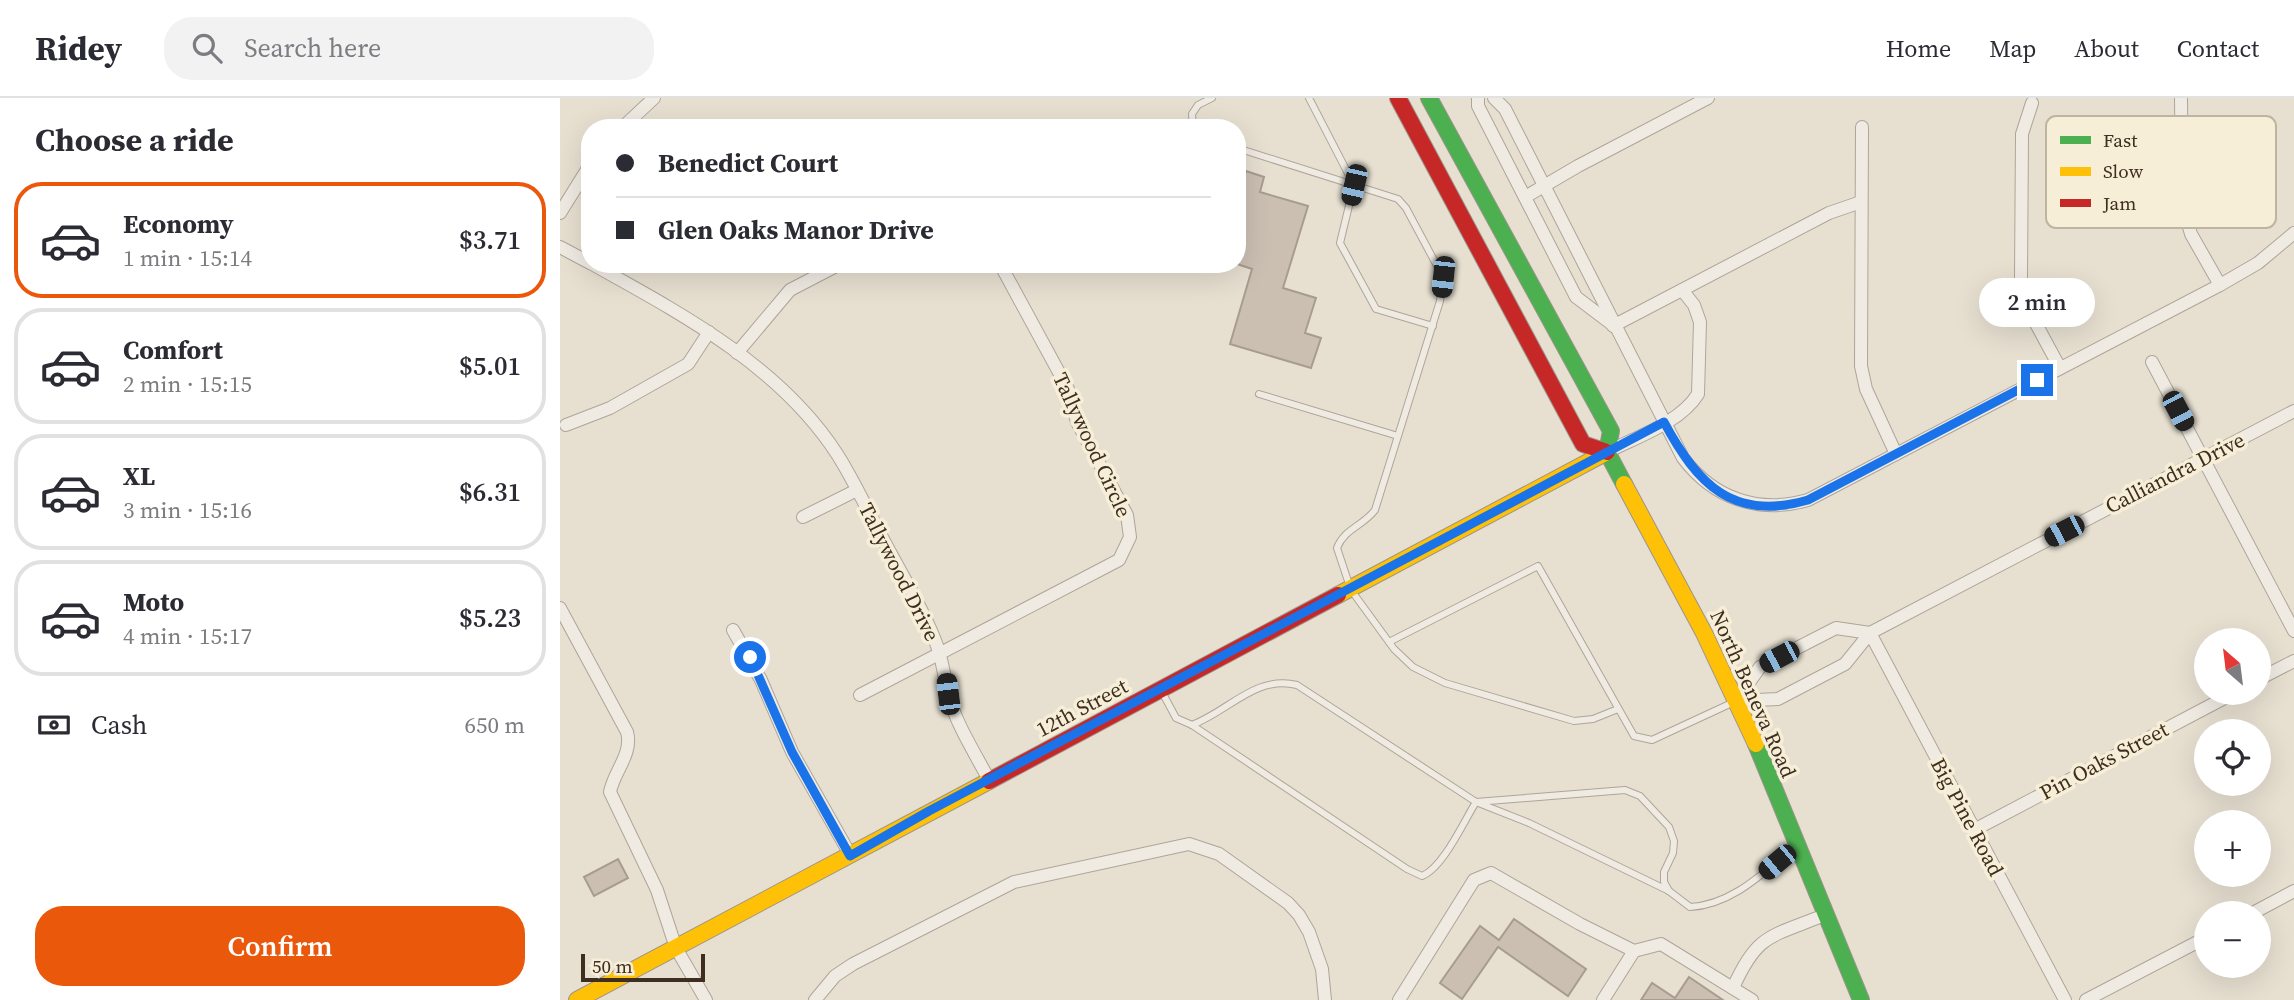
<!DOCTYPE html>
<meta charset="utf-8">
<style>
body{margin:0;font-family:"Source Serif 4",serif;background:#f2f2f3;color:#2b2b33;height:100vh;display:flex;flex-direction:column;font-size:26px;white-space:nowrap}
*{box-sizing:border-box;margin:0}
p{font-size:23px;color:#7c7c81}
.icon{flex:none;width:38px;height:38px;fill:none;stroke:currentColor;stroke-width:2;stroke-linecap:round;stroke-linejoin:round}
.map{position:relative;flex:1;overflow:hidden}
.drawer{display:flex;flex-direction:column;background:#fff;width:560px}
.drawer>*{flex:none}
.top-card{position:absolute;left:21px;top:21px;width:665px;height:154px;border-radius:28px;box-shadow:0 7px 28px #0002;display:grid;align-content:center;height:154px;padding:0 35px;background:#fff}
.needle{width:46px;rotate:332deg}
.controls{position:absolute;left:1634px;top:530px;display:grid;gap:14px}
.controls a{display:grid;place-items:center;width:77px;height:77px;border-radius:50%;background:#fff;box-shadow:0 7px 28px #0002;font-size:35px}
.scale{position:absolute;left:21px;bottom:18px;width:124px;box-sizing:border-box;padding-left:7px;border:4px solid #3d2e20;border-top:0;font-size:19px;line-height:24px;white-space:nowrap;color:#3d2e20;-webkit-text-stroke:5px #f7eed8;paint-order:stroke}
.end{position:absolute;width:32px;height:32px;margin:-16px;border:9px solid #1a73e8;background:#fff;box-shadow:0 0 0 4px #fff}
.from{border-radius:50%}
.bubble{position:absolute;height:49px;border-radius:24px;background:#fff;box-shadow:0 7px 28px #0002;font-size:23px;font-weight:600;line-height:49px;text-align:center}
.car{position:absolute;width:21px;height:42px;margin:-21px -10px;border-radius:9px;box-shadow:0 0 5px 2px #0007;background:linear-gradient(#222 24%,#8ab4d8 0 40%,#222 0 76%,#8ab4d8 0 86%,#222 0)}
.top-card b{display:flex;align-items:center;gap:24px;height:66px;font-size:26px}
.top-card b+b{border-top:2px solid #e1e1e2}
.top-card i{width:18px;height:18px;background:#2b2b33}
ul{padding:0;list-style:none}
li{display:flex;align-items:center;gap:21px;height:116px;margin:0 14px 10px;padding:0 21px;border:4px solid #e1e1e2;border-radius:28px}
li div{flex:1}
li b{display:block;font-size:26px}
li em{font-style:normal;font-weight:600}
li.current{border-color:#ea580c}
li>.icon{width:63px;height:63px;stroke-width:1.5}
h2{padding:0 35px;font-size:32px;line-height:84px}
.pay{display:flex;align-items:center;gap:18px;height:77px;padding:0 35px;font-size:26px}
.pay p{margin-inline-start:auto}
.primary-button{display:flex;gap:14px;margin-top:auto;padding:14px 35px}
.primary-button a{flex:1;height:80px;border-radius:28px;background:#ea580c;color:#fff;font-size:28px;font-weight:600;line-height:80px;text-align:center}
header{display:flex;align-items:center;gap:42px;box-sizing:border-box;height:98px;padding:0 35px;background:#fff;border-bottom:2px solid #e1e1e2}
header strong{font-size:33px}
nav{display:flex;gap:38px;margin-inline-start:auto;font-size:24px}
.search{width:490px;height:63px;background:#f2f2f3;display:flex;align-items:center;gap:18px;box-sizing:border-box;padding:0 24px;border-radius:28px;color:#7c7c81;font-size:26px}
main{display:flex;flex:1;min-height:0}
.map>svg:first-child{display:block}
.building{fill:#cbbfb2;stroke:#a89c90;stroke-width:2}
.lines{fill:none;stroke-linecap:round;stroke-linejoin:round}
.lane-casing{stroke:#ada599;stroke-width:8}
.street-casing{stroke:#ada599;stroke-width:14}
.fast-casing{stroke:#9c958a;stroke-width:18}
.slow-casing{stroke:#9c958a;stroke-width:18}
.jam-casing{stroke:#9c958a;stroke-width:18}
.lane{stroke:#efebe3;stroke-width:6}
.street{stroke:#efebe3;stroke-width:12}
.fast{stroke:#4caf50;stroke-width:16}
.slow{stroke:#ffc107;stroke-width:16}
.jam{stroke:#c62828;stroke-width:16}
.route{stroke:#1a73e8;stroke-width:9}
.labels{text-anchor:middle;stroke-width:7;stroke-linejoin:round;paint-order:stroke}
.street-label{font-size:21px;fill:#3d2e20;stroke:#f7eed8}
.key{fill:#f7eed8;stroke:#bfb4a1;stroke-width:2}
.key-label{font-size:19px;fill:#3d2e20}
</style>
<header>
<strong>Ridey</strong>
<div class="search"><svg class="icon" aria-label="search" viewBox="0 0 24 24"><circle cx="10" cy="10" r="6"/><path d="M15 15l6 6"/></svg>Search here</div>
<nav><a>Home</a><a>Map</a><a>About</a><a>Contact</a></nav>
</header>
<main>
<section class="drawer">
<h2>Choose a ride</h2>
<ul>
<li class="current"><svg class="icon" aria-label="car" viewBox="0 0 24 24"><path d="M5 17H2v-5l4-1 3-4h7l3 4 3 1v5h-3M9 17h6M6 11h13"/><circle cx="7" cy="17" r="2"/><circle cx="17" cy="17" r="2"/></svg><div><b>Economy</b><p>1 min · 15:14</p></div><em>$3.71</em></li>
<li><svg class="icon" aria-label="car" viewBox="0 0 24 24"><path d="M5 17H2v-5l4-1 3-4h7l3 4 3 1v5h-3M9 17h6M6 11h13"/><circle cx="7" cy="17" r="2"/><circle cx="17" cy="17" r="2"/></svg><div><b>Comfort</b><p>2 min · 15:15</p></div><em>$5.01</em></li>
<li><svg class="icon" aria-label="car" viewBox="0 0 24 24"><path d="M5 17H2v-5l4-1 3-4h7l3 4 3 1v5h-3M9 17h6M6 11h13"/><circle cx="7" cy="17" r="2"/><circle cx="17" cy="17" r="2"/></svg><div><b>XL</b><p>3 min · 15:16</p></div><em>$6.31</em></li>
<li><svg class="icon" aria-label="car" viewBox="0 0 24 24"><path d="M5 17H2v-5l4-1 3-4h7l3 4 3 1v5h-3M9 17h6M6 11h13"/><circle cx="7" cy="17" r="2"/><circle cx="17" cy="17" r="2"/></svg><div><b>Moto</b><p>4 min · 15:17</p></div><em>$5.23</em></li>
</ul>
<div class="pay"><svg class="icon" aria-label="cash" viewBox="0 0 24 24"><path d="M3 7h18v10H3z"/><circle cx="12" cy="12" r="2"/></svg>Cash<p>650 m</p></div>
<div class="primary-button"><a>Confirm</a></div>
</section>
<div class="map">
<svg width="1734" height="902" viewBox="0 0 1734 902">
<rect width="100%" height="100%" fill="#e7e0d1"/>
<g class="building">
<path d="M686,73L704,79L700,94L748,108L723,190L756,200L745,235L761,240L751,270L670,246L692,171L677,166V83L682,85Z"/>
<path d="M58,761L68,780L34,798L24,779Z"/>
<path d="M954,821L1026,871L1008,898L938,849L902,901L880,885L920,828L939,842Z"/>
<path d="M1129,879L1163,902H1081L1092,885L1115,900Z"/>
</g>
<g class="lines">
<defs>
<g id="lane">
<path d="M749,0L794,87L780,145L816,211L873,228"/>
<path d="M633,30L632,16L638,7L652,0"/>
<path d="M677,50L838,101L846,110L883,179L880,203L815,412C803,428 784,431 777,450L791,492L834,551L853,569L885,585L1014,623L1033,621L1058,611"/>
<path d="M699,296L838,338"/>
<path d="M829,544L978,468L1074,638L1092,642L1174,604"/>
<path d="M602,594L616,620L632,627L847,771L862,778C883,770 904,723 916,704L969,725L1109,793L1130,809C1172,807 1204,774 1235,749"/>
<path d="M632,627C669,613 695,577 737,587L916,704L1065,692L1080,698L1109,729L1114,743L1113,755L1104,774V784L1109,793"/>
</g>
<g id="street">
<path d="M918,0V8L1016,199L1053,227"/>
<path d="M934,0L945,11L1123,360C1154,401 1199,416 1248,402L1660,187L1698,165L1734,135"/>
<path d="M1621,0L1622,104L1631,136L1660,187"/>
<path d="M1472,5L1462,36L1461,180L1467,209L1500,270"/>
<path d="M1302,29L1301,268L1306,291L1336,356"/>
<path d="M62,30L94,0"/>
<path d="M965,99L1018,68L1148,0"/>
<path d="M0,115L30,67"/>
<path d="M0,149L30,165"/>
<path d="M32,166C122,216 220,268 277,356C295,384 309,416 325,445C341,475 359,504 372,535C381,555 384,575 388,596C396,626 415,655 429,682"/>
<path d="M1053,228L1269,115L1301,104"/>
<path d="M177,255L230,192L280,166"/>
<path d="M1592,264L1734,533"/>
<path d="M6,327L50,310L128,266L149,234"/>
<path d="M1047,354C1076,339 1120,325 1138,296L1140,224L1134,207L1122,192"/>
<path d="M243,419L297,392"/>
<path d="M0,510L67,634C73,656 54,673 50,694L97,792L116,850L146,902"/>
<path d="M173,532L201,582L232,654L291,758"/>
<path d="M1310,535L1505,902"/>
<path d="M1699,581L1734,563"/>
<path d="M300,597L559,462L570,439L567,417L517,324L508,291L440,166"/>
<path d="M1176,603L1218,601L1285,566L1310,535L1734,313"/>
<path d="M1176,603L1200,569L1276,530L1310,535"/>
<path d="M1414,732L1674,595"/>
<path d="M1691,816L1734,793"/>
<path d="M1173,890C1197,836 1210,839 1262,818"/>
<path d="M255,902L275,878L293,866L454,784L629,746L659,756L728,805L739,817L749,834L762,871L765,902"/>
<path d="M839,902L914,782L931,775L1020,826L1074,853L1101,846L1192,902"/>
<path d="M1043,902L1074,853"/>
<path d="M1526,902L1647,839"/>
</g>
<g id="fast">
<path d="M869,0L1051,333L1047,354L1064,386"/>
<path d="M1196,646L1301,902"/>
</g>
<g id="slow">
<path d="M1064,386L1144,535L1196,646"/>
<path d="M778,497L1047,354"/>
<path d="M17,902L429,683"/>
</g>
<g id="jam">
<path d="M838,0L1023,346L1047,354"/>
<path d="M429,683L778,497"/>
</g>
</defs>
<use href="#lane" class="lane-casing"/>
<use href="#street" class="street-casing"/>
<use href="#fast" class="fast-casing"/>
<use href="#slow" class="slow-casing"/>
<use href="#jam" class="jam-casing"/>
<use href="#lane" class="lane"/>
<use href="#street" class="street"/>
<use href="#fast" class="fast"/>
<use href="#slow" class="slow"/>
<use href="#jam" class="jam"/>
</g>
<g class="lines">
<path class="route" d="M190,559L232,654L290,758L369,713L1104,324C1137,386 1173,424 1248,402L1477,282"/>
</g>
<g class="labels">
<g class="street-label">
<text transform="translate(532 347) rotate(65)" y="7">Tallywood Circle</text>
<text transform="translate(1615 375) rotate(-27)" y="7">Calliandra Drive</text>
<text transform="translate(339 474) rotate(63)" y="7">Tallywood Drive</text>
<text transform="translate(1193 596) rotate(66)" y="7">North Beneva Road</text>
<text transform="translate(522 610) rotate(-28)" y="7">12th Street</text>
<text transform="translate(1544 663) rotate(-28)" y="7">Pin Oaks Street</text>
<text transform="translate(1407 719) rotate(62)" y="7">Big Pine Road</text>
</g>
</g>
<rect x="1486" y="18" width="230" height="112" rx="10" class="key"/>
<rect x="1500" y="38" width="31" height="8" fill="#4caf50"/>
<rect x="1500" y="69" width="31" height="9" fill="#ffc107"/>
<rect x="1500" y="101" width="31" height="8" fill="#c62828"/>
<g class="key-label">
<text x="1543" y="49">Fast</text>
<text x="1543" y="80">Slow</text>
<text x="1543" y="112">Jam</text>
</g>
</svg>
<div class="controls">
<a><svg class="needle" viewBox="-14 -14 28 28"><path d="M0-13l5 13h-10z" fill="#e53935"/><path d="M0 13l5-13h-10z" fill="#7c7c81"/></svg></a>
<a><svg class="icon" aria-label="locate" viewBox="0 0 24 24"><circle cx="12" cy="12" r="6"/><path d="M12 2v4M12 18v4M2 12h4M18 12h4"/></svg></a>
<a>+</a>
<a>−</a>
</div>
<div class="scale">50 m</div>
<i class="end from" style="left:190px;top:559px"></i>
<i class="end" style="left:1477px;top:282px"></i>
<div class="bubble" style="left:1419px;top:180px;width:116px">2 min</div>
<i class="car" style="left:794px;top:87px;rotate:193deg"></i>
<i class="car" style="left:883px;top:179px;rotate:186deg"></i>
<i class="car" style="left:1618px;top:313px;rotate:152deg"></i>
<i class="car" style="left:1504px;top:433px;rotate:243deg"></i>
<i class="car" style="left:1219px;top:559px;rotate:242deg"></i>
<i class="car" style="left:388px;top:596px;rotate:353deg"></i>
<i class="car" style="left:1217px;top:764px;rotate:230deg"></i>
<div class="top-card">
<b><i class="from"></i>Benedict Court</b>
<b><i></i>Glen Oaks Manor Drive</b>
</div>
</div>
</main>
